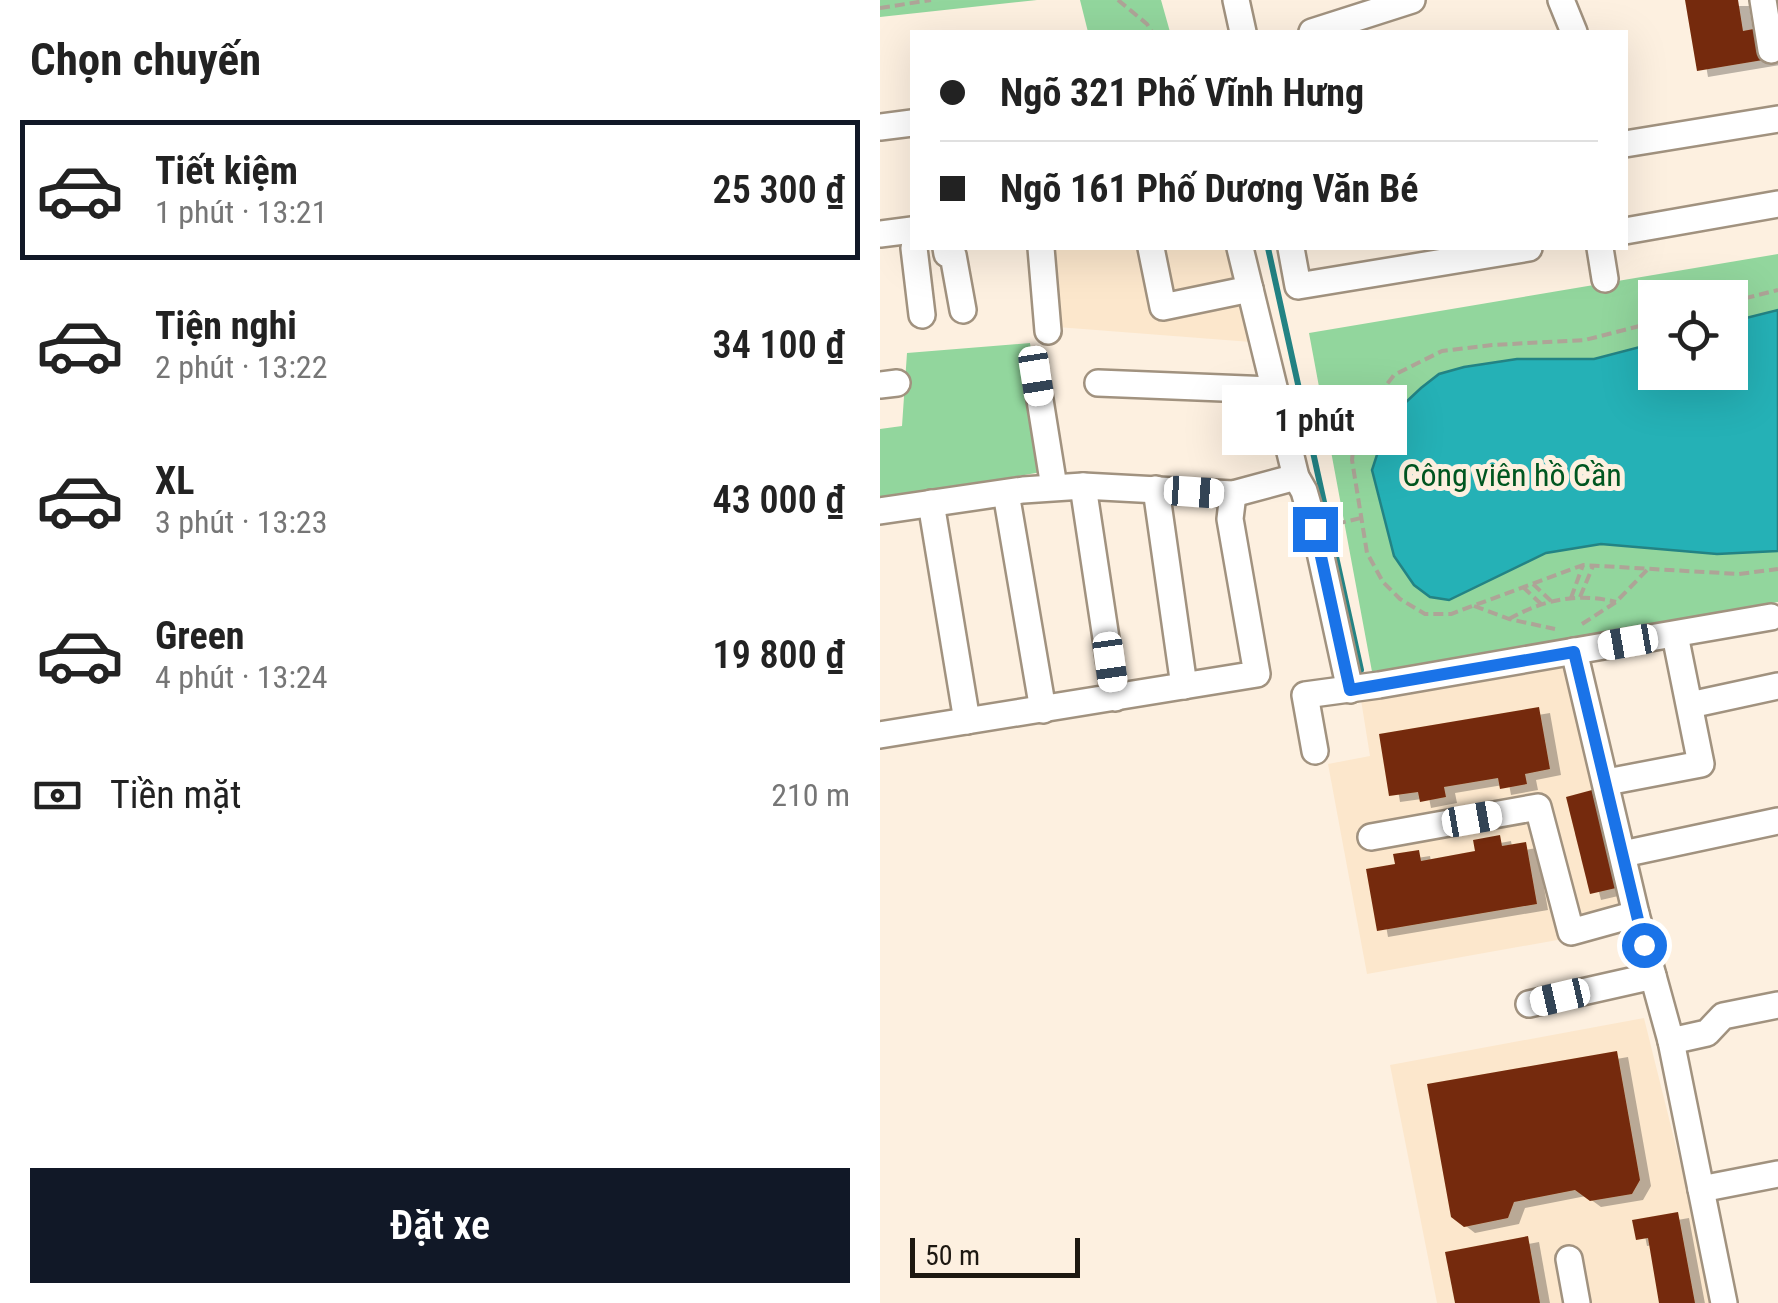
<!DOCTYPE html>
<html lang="vi">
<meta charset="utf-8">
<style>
body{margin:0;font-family:"Roboto Condensed",sans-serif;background:#f2f2f2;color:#222;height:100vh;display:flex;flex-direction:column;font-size:38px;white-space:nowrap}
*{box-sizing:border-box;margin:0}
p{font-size:32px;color:#767676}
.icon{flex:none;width:55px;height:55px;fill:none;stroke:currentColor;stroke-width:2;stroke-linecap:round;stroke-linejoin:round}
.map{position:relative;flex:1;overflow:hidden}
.side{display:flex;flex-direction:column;background:#fff;width:880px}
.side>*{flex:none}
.guide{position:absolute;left:30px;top:30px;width:718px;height:220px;border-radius:0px;box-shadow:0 10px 40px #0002;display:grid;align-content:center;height:220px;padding:0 30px;background:#fff}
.fabs{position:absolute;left:758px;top:280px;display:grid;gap:20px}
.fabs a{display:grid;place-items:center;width:110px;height:110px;border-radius:0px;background:#fff;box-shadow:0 10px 40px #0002;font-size:50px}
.scale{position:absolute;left:30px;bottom:25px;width:170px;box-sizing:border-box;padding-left:10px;border:5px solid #1d1811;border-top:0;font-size:28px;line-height:35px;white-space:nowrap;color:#1d1811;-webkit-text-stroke:8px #fdf0e0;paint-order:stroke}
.end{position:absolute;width:45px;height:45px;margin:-22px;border:12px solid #1a73e8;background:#fff;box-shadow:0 0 0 5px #fff}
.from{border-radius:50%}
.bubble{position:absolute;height:70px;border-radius:0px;background:#fff;box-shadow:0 10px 40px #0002;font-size:32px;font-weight:600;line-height:70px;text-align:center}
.car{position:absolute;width:30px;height:60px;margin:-30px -15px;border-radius:12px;box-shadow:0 0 8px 2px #0007;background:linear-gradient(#fff 24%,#345 0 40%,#fff 0 76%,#345 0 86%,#fff 0)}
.guide b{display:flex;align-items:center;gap:35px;height:95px;font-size:38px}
.guide b+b{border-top:2px solid #e0e0e0}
.guide i{width:25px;height:25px;background:#222}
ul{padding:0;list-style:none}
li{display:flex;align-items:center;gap:30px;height:140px;margin:0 20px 15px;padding:0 10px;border:5px solid transparent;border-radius:0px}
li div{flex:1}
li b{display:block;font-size:38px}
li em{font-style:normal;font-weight:600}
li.selected{border-color:#111827}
li>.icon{width:90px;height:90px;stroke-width:1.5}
h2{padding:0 30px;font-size:45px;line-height:120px}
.pay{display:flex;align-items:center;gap:25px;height:110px;padding:0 30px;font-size:38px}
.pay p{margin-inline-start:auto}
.action{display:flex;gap:20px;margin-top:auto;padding:20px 30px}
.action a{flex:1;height:115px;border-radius:0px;background:#111827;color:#fff;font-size:40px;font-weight:600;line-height:115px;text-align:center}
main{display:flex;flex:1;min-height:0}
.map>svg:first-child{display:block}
.built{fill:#fce7cc}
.green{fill:#92d69d;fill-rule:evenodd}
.water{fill:#25b1b6;stroke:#238384;stroke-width:2.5}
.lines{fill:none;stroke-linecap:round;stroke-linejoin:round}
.stream{stroke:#238384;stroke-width:6}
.building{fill:#752c0a;filter:url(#shadow)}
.minor-casing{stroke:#a1927f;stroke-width:30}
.path{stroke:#aea497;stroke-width:4;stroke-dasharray:10 5;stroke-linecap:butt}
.minor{stroke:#fff;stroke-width:25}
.route{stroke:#1a73e8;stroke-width:12}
.labels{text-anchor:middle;stroke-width:10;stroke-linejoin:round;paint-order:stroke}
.park-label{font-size:32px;fill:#005620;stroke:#fdf0e0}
</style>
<main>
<section class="side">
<h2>Chọn chuyến</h2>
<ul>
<li class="selected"><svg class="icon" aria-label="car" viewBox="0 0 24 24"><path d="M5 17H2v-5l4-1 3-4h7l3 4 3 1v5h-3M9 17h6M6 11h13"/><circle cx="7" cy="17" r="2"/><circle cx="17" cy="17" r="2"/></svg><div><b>Tiết kiệm</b><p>1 phút · 13:21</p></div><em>25 300 ₫</em></li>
<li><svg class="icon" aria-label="car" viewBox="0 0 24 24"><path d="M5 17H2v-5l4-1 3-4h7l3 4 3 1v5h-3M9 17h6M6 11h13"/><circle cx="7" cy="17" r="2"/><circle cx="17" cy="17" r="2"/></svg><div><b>Tiện nghi</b><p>2 phút · 13:22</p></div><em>34 100 ₫</em></li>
<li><svg class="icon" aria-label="car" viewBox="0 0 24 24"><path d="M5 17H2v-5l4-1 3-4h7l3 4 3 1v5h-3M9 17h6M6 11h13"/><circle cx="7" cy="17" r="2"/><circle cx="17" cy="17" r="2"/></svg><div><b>XL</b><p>3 phút · 13:23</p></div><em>43 000 ₫</em></li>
<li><svg class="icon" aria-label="car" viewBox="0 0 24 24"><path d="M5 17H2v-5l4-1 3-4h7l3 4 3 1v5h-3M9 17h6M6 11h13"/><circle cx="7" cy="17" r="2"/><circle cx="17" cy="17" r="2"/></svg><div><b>Green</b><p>4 phút · 13:24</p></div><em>19 800 ₫</em></li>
</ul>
<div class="pay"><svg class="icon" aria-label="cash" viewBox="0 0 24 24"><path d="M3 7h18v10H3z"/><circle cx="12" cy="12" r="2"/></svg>Tiền mặt<p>210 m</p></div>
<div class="action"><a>Đặt xe</a></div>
</section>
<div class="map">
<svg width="898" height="1303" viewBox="0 0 898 1303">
<defs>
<filter id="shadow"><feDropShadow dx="11" dy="6" stdDeviation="0" flood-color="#0004"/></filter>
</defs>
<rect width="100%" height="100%" fill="#fdf0e0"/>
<g class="built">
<path d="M170,248H350L371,342L177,327Z"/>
<path d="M686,665L750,927L487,974L448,764L490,756L481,700Z"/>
<path d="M764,1018L835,1303H557L510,1065Z"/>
</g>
<g class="green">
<path d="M0,0H157L0,17Z"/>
<path d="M200,0H281L290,32H208Z"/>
<path d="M898,254V602L493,677L429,333ZM775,298H850V372H775Z"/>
<path d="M150,343L167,471L0,500V429L22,426L27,353Z"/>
</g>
<path class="water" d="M898,310V551L837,554L721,544L666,553L569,600L550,597L534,585L514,556L492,470L509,418L541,388L559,374L584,367L637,359H714L775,343V372H850V322Z"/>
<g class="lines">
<path class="stream" d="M388,248L481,670"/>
</g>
<g class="building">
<path d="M805,0H858L863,31L884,27L889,59L817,71Z"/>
<path d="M659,707L670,769L645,774L647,784L620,789L618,778L564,787L566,797L540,802L538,792L509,796L499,734Z"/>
<path d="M712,790L736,888L710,894L686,797Z"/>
<path d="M620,835L622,846L646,842L657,904L497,931L486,869L515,864L513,854L539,850L541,861L595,851L593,840Z"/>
<path d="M737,1051L760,1180L752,1194L710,1201L695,1190L634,1202L628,1218L584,1227L571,1217L547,1084Z"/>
<path d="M798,1212L815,1303H779L768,1238L756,1240L752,1220Z"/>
<path d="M648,1236L660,1303H575L565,1252Z"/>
</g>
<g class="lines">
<defs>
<g id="minor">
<path d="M356,0L363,32"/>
<path d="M681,0L694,32"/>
<path d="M883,0L891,50"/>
<path d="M432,32L532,0"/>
<path d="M0,127L32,123"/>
<path d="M745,144L898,119"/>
<path d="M745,231L898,204"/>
<path d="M0,234L32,230"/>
<path d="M34,248L42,315"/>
<path d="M66,248L67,254L73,255L83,310"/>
<path d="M161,248L168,331"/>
<path d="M271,248L283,307L370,289"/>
<path d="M360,248L416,477L424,491L435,529L470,690"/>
<path d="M411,248L418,286L649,248"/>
<path d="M720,248L725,279"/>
<path d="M156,375L174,487"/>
<path d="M218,383L394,390"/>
<path d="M0,385L17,383"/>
<path d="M203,486L235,698"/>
<path d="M276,489L304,686"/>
<path d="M126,493L163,710"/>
<path d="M51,503L87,721"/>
<path d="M0,511L143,490L203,486L353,494L416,477"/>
<path d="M694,651L756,914L791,1041L844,1303"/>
<path d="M810,705L898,686"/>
<path d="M0,735L377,674L350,519L353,494"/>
<path d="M435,751L425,695L499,685L891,617"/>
<path d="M727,782L821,764L795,635"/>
<path d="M491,837L658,807L691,932L756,914"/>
<path d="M743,854L898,821"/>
<path d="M649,1004L773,976"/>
<path d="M791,1041L827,1033L843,1016L898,1005"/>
<path d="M821,1189L898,1174"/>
<path d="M689,1259L697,1303"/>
</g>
</defs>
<use href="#minor" class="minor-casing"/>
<g class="path">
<path d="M238,0L267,24L272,32"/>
<path d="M0,8L51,0"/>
<path d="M850,302L898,290"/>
<path d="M775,322L705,340L612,345L562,351L514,375L491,405L474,441L472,460L487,553L503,582L520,599L545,614H571L703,565L859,574L898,569"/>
<path d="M456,524L481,518"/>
<path d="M653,584L671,601"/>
<path d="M643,587L661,604"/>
<path d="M700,597L713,566"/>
<path d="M691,598L703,565"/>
<path d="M594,606L629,619L675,629"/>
<path d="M629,619C663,600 697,592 736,602"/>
<path d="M702,624L736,602L767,570"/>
</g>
<use href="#minor" class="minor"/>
</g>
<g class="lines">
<path class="route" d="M435,529L470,690L694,652L764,945"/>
</g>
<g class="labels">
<g class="park-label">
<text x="632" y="486">Công viên hồ Cần</text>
</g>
</g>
</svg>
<div class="fabs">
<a><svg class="icon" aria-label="locate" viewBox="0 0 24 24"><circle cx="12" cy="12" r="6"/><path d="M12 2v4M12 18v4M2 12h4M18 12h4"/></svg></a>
</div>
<div class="scale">50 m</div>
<i class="end from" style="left:764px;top:945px"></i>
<i class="end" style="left:435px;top:529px"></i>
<div class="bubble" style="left:342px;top:385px;width:185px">1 phút</div>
<i class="car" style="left:156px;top:376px;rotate:171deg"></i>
<i class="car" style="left:314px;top:492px;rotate:94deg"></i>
<i class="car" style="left:748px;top:642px;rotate:260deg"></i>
<i class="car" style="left:230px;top:662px;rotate:172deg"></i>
<i class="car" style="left:592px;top:819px;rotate:80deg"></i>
<i class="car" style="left:680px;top:997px;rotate:257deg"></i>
<div class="guide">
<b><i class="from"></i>Ngõ 321 Phố Vĩnh Hưng</b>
<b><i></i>Ngõ 161 Phố Dương Văn Bé</b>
</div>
</div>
</main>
